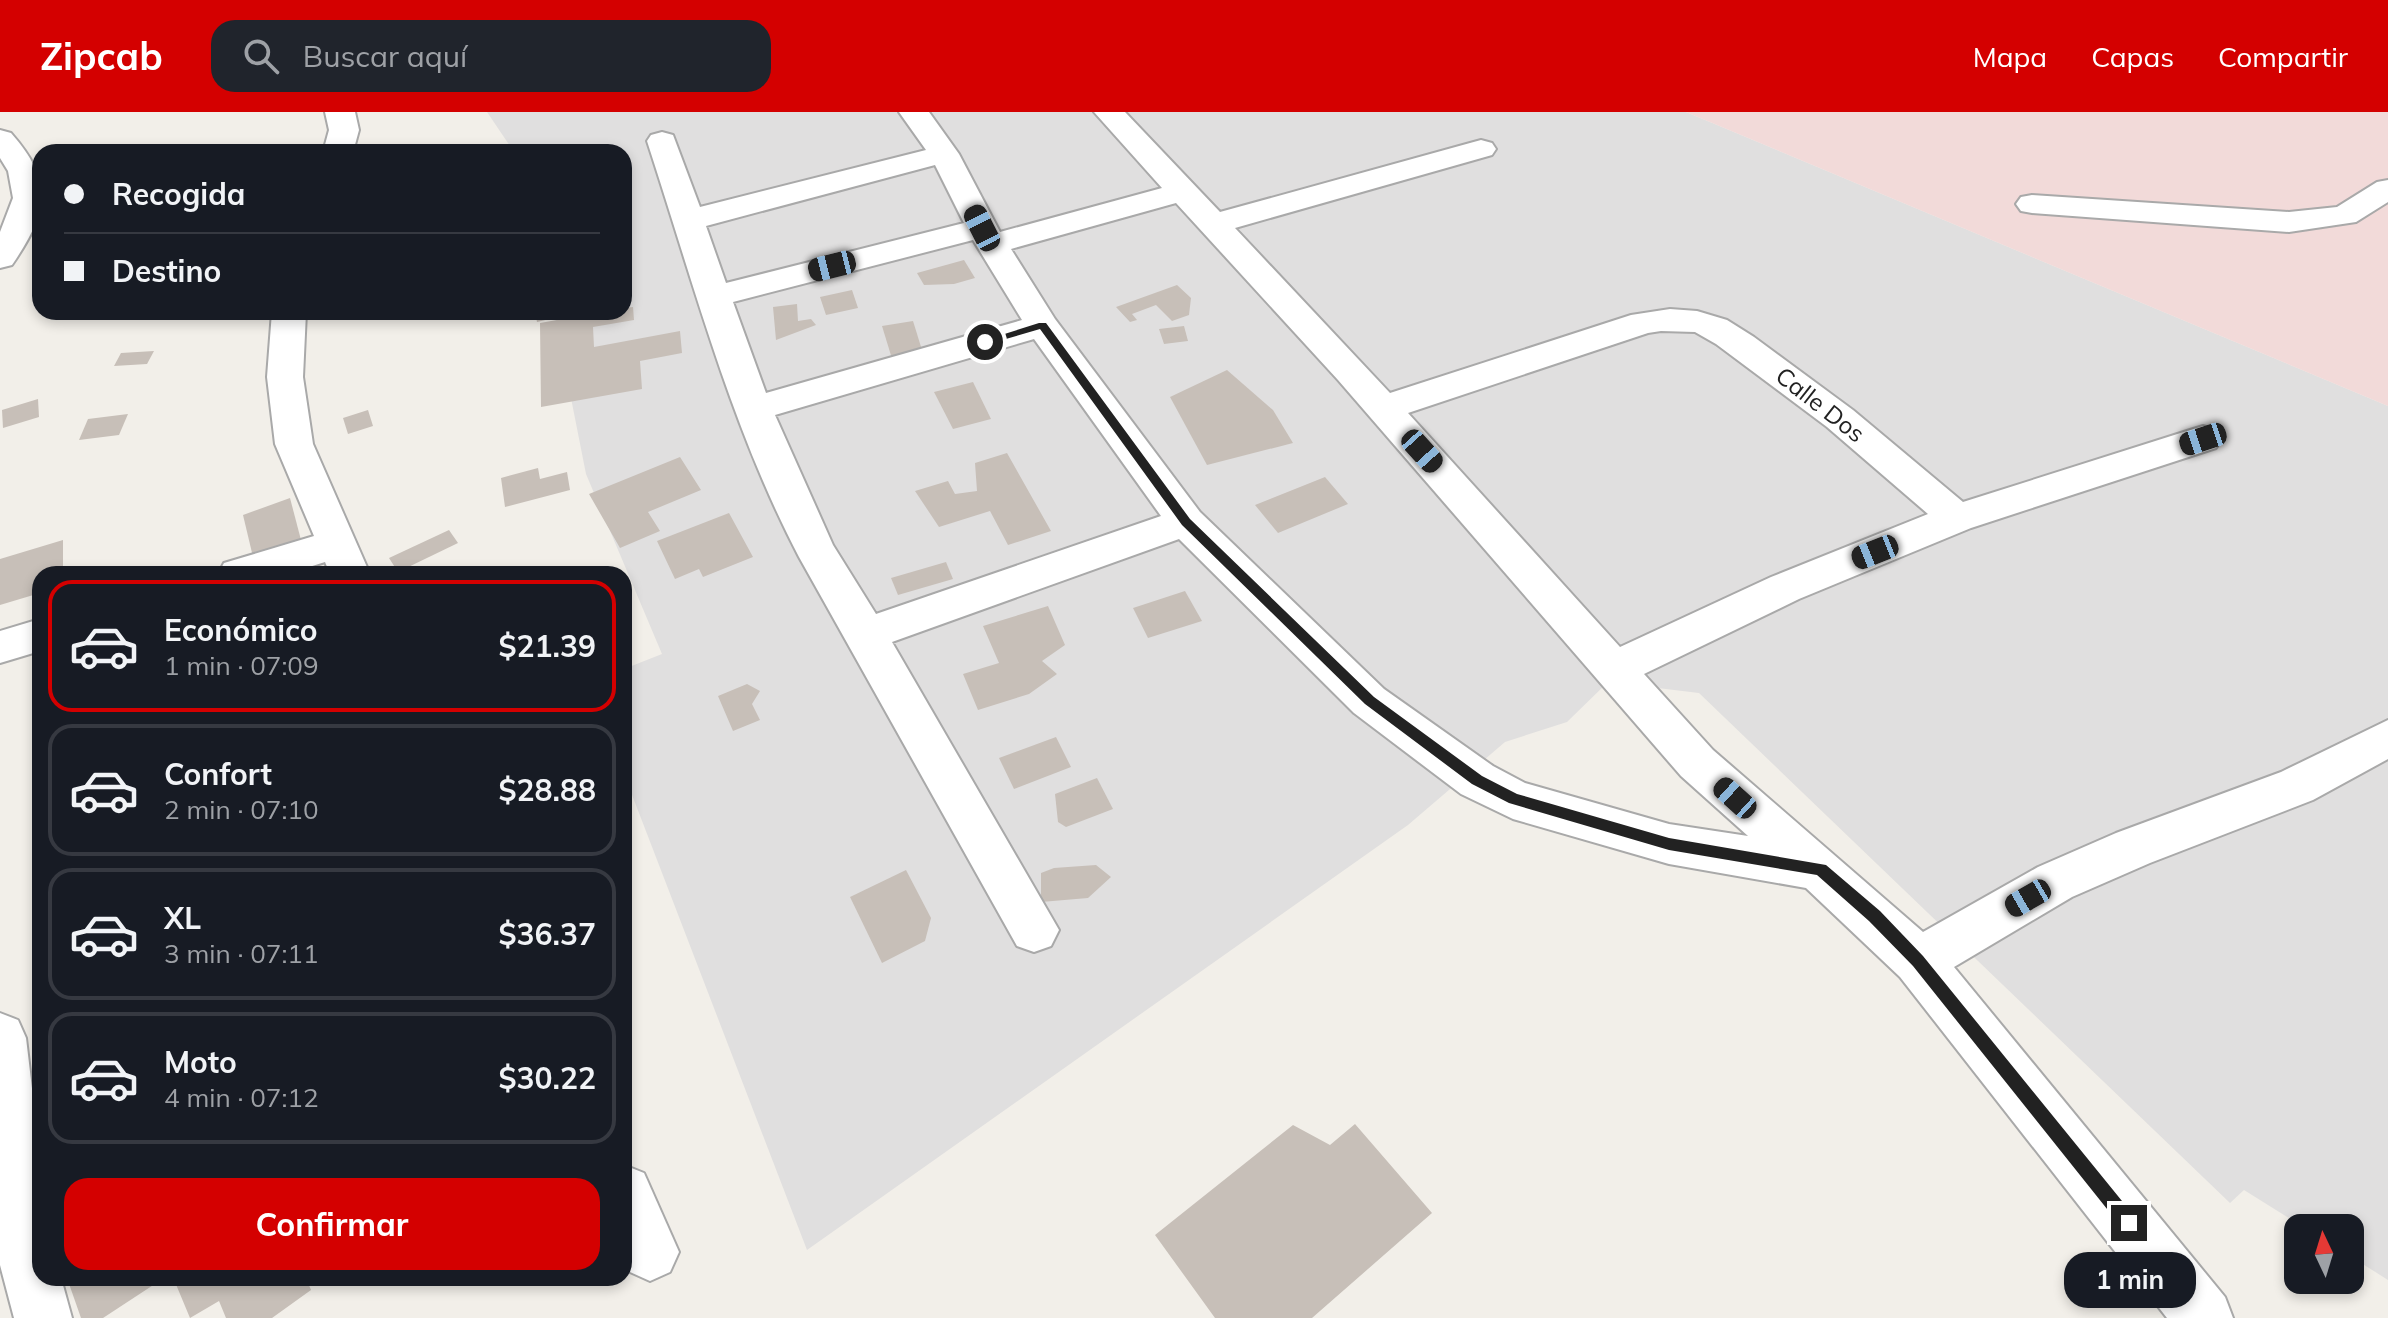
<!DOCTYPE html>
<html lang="es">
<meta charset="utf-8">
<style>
body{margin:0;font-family:Mulish,sans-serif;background:#20242c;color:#f1f3f6;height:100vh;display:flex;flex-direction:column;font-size:30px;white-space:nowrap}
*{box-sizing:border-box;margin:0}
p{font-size:26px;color:#9ea1a6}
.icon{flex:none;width:44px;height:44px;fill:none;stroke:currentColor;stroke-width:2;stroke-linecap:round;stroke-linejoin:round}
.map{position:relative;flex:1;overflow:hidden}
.side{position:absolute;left:32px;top:454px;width:600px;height:720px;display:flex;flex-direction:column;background:#171b24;border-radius:24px;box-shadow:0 4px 12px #0003}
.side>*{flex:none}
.guide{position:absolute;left:32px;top:32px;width:600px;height:176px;border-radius:24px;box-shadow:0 4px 12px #0003;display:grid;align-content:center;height:176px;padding:0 32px;background:#171b24}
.needle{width:52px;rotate:356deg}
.controls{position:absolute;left:2284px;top:1102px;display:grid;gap:16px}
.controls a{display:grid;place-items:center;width:80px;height:80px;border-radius:16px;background:#171b24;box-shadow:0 4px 12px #0003;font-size:40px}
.end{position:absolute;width:36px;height:36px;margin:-18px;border:10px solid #222;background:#fff;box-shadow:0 0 0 4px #fff}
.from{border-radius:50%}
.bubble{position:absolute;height:56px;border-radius:24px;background:#171b24;box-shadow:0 4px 12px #0003;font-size:26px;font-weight:700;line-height:56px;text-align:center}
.car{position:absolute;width:24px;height:48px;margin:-24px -12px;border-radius:10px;box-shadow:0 0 6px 2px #0007;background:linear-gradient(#222 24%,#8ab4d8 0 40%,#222 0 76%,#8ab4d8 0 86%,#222 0)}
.guide b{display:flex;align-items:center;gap:28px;height:76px;font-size:30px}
.guide b+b{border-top:2px solid #363941}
.guide i{width:20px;height:20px;background:#f1f3f6}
ul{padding:14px 0 0;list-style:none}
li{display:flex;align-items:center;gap:24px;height:132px;margin:0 16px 12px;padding:0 16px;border:4px solid #363941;border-radius:24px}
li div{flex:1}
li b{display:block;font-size:30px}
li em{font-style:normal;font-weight:700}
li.selected{border-color:#d40000}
li>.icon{width:72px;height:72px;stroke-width:1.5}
.cta{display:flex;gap:16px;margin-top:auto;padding:16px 32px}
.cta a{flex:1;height:92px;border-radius:24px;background:#d40000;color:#fff;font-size:32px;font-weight:700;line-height:92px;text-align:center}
header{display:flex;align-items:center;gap:48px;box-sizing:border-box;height:112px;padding:0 40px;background:#d40000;color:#fff}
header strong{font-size:38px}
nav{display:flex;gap:44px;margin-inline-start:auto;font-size:28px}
.search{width:560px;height:72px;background:#20242c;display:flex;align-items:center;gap:20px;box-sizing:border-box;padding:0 28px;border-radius:24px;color:#9ea1a6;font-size:30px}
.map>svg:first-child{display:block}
.residential{fill:#e0dfdf}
.commercial{fill:#f2dad9}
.building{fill:#c7bfb8}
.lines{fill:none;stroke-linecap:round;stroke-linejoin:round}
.minor-casing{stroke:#a9a9a9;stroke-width:4}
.minor{fill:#fff;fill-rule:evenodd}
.route{fill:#222}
.labels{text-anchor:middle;stroke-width:8;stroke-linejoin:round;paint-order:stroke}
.street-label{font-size:24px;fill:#222;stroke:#fff}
</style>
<header>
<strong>Zipcab</strong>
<div class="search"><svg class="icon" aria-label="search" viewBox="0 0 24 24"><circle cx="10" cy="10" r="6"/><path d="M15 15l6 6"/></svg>Buscar aquí</div>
<nav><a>Mapa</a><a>Capas</a><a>Compartir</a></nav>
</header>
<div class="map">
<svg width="2388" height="1206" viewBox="0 0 2388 1206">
<rect width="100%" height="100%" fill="#f2efe9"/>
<path class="residential" d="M487,0H1686L2388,294V1168L2350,1144V1116H2305L2244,1078L2230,1091L1699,581L1608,570L1567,610L1505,630L1408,713L807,1138L624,662V557L662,542L586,362L554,200H624V40H514Z"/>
<path class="commercial" d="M1686,0H2388V294Z"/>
<g class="building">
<path d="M964,148L975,166L954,172L924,173L917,161Z"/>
<path d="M1177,173L1191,186L1189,203L1172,209L1156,193L1132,202L1137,208L1130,210L1116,195Z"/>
<path d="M852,178L858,196L826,203L820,185Z"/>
<path d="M797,192L798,209L811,207L816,213L776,228L773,195Z"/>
<path d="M633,195L634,208L593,215L594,235L680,219L682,241L640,249L642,277L541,295L540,211L602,200H624V196Z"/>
<path d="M535,200H575V201L537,210Z"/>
<path d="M913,209L922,238L893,250L882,214Z"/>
<path d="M1184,214L1188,229L1164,232L1159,217Z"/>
<path d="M154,239L147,252L114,254L121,241Z"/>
<path d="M1227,258L1273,298L1293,331L1207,353L1170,285Z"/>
<path d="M973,270L991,307L953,317L934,280Z"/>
<path d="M38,287L39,305L3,316L2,298Z"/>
<path d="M368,298L373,314L348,322L343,306Z"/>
<path d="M128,302L119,323L79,328L88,307Z"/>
<path d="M1007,341L1051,419L1008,433L990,399L939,415L915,379L948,369L955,382L977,379L975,351Z"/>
<path d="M680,345L701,378L648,400L660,419L620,436L589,382Z"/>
<path d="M538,356L540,367L567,360L570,378L505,395L501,366Z"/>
<path d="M1325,365L1348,392L1278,421L1255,393Z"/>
<path d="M290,386L301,428L253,445L243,403Z"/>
<path d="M729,401L753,445L703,465L699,457L675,467L657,429Z"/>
<path d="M449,418L458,431L398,460L389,446Z"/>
<path d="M63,428V462H40V481L0,493V447Z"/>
<path d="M946,450L953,467L898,483L891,466Z"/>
<path d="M1185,479L1202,509L1148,526L1133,496Z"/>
<path d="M1048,494L1065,533L1042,549L1057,562L1029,582L978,598L963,562L999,551L983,514Z"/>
<path d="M747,572L760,579L752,592L760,608L733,619L718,584Z"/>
<path d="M1056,625L1071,655L1014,677L999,646Z"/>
<path d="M1097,666L1113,697L1066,715L1058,710L1055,682Z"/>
<path d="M1096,753L1111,765L1088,786L1041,790V761L1054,756Z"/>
<path d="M906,758L931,806L925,829L882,851L850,785Z"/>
<path d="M1355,1012L1432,1101L1312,1206H1215L1155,1123L1293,1013L1330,1033Z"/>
<path d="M67,1166H164L103,1206H81Z"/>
<path d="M181,1166H306L311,1178L272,1206H226L219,1189L190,1206L175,1170Z"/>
</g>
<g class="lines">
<defs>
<g id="minor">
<path d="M325,0H355L359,18L353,40H323L329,18Z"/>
<path d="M899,0H929L959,42L1000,120L1162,76L1094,0H1125L1220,100L1470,31L1481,28L1492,31L1496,37L1492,43L1235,116L1390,281L1631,203L1670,197L1697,199L1727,208L1754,225L1853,298L1963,390L2190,318L2203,314L2216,318L2222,327L2216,336L1971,416L1799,487L1644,562L1713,638L1923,820L2038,755L2116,721L2281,660L2388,608V647L2313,688L2150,751L2072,785L1954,855L2225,1185L2233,1206H2167L1900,865L1806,776L1669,752L1513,707L1461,682L1354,601L1179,427L892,530L1059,818L1051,834L1034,840L1017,834L799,445C730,313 693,169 647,29L651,23L662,20L673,23L700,95L926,38ZM935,53L964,111L726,171L706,114ZM1176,91L1338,268L1681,664L1748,724L1669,712L1525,671L1493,654L1384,577L1200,400L1055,207L1011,137ZM973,128L1022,208L766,281L733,190ZM1661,219L1695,220L1716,232L1827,315L1928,402L1771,465L1620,535L1408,301L1648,221ZM1034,227L1161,404L876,502L833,433L775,303Z"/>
<path d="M0,18L11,21C55,71 48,100 12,153L0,156V120L13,86L8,59L0,46Z"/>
<path d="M2388,68V90L2356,110L2289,120L2032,101L2021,99L2016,92L2021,85L2032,83L2289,100L2337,95L2377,70Z"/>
<path d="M272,200H306L303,265L313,332L370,462H330L325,450L287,462H218L224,451L314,424L275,332L267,265Z"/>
<path d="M40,507V539L0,551V519Z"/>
<path d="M0,901L18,908L26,926L40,1044V1166H61L72,1206H14L0,1153Z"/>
<path d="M624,1053L644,1061L679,1140L670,1160L650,1169L630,1160L624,1147Z"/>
</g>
</defs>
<use href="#minor" class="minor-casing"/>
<use href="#minor" class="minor"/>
</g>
<path class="route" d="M1039,211H1046L1190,407L1374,585L1482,664L1517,682L1669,726L1826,753L1880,799L1923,844L2135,1105L2137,1111L2135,1117L2129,1119L2123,1117L1913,854L1869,809L1817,763L1669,738L1509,691L1472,672L1365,592L1182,413L1040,217L985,233L979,230Z"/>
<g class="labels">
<g class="street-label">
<text transform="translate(1820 293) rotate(38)" y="8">Calle Dos</text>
</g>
</g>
</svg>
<div class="controls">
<a><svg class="needle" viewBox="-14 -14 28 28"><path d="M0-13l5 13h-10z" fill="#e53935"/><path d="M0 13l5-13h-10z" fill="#9ea1a6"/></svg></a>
</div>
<i class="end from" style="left:985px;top:230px"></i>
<i class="end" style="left:2129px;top:1111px"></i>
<div class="bubble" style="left:2064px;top:1140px;width:132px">1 min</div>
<i class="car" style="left:982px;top:116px;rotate:333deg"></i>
<i class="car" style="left:832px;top:154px;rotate:256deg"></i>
<i class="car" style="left:2203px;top:327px;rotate:252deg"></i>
<i class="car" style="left:1422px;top:339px;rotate:138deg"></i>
<i class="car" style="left:1875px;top:440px;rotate:248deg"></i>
<i class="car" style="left:1735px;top:686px;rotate:312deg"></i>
<i class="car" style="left:2028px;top:786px;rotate:240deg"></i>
<div class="guide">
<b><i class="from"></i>Recogida</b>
<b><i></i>Destino</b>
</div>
<section class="side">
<ul>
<li class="selected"><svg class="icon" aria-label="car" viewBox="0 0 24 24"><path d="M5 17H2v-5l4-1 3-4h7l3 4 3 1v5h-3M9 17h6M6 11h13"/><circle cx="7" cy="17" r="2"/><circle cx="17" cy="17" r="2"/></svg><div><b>Económico</b><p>1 min · 07:09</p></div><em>$21.39</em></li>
<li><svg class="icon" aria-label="car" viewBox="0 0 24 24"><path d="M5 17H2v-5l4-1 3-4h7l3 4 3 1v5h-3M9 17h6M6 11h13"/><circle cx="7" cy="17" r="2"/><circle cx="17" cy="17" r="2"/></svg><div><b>Confort</b><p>2 min · 07:10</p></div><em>$28.88</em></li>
<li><svg class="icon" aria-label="car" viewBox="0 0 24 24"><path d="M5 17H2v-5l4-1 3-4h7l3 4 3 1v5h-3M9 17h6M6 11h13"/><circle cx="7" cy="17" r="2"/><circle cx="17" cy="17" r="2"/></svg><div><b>XL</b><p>3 min · 07:11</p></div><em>$36.37</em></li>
<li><svg class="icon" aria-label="car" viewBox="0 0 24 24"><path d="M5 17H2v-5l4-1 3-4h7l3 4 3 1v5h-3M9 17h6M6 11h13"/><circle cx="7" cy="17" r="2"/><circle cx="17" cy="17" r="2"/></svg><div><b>Moto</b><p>4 min · 07:12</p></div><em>$30.22</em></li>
</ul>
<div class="cta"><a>Confirmar</a></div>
</section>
</div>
